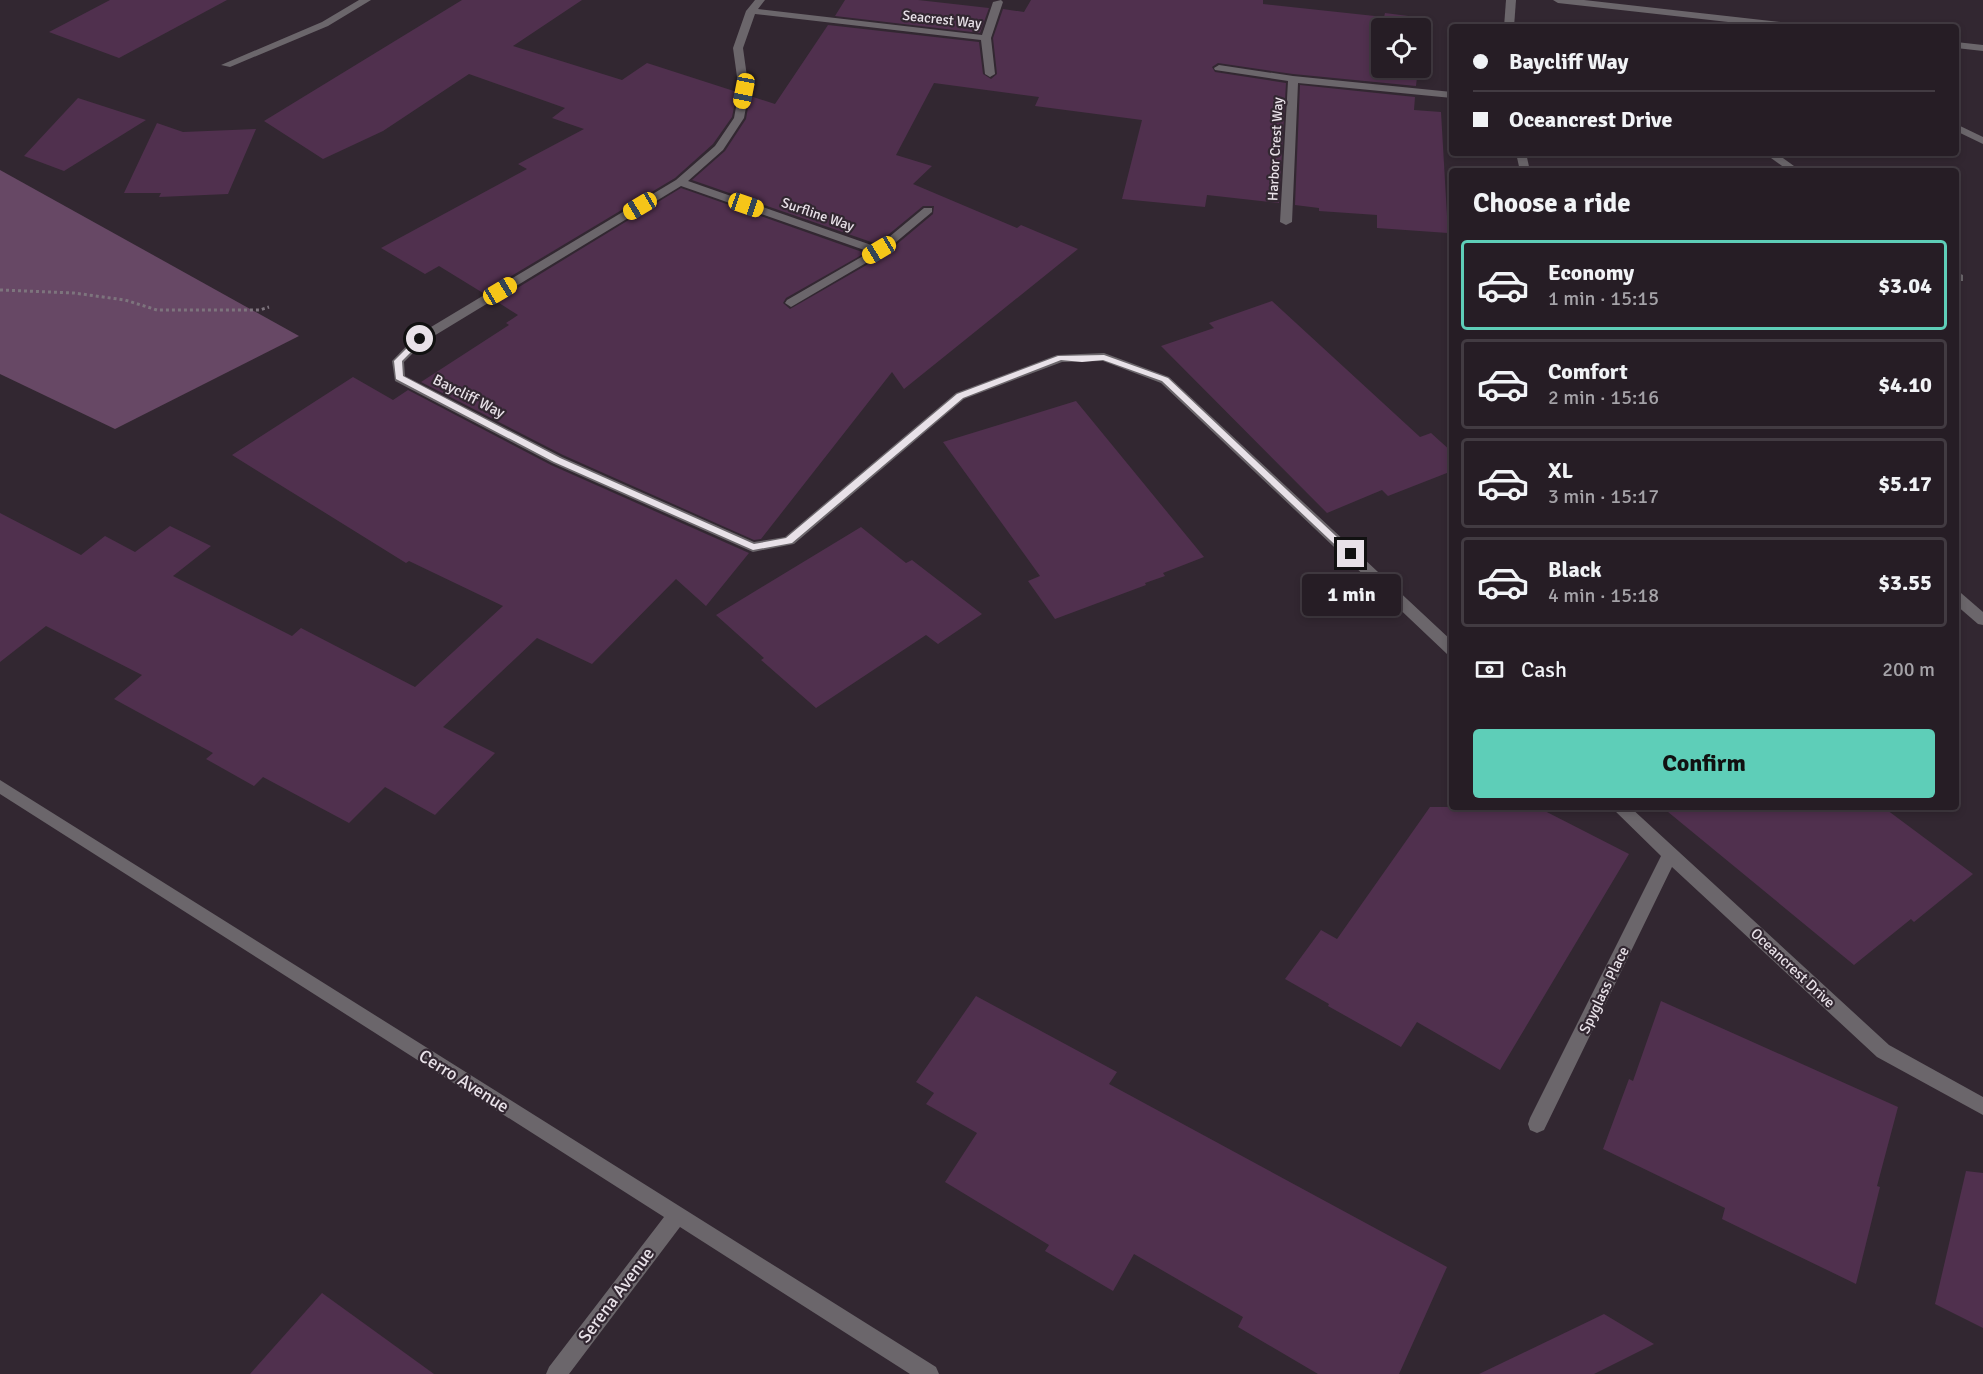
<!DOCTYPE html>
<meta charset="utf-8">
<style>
body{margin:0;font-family:Signika,sans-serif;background:#322a32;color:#f1f3f6;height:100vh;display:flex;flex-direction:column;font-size:22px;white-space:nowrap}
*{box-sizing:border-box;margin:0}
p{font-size:20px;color:#a4a2a7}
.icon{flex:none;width:33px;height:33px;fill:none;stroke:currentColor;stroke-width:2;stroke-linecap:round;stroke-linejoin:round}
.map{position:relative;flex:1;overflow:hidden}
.side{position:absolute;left:1449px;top:168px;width:510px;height:642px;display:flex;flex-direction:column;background:#261d25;border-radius:6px;box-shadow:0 3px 9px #0003,0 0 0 2px #423b42}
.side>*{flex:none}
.banner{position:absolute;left:1449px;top:24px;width:510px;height:132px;border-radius:6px;box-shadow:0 3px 9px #0003,0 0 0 2px #423b42;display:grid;align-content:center;height:132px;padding:0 24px;background:#261d25}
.buttons{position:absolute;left:1371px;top:18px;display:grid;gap:12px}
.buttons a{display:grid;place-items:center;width:60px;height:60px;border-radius:6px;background:#261d25;box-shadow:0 3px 9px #0003,0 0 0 2px #423b42;font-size:30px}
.end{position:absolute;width:27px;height:27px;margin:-14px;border:8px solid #e8e1e8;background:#111;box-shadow:0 0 0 3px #111}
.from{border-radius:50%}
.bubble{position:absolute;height:42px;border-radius:6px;background:#261d25;box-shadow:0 3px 9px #0003,0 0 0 2px #423b42;font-size:20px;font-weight:700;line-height:42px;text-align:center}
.car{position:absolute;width:18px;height:36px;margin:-18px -9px;border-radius:8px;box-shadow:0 0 4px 2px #0007;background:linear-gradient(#f5c518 24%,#345 0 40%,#f5c518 0 76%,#345 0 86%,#f5c518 0)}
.banner b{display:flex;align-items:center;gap:21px;height:57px;font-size:22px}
.banner b+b{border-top:2px solid #423b42}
.banner i{width:15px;height:15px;background:#f1f3f6}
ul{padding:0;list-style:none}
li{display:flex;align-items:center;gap:18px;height:90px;margin:0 12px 9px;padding:0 12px;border:3px solid #423b42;border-radius:6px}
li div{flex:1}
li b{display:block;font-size:22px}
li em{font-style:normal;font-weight:700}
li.active{border-color:#5eceb8}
li>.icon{width:54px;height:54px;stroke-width:1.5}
h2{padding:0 24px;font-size:27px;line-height:72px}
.pay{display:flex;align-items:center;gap:15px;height:66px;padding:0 24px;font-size:22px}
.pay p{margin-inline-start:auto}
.action{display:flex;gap:12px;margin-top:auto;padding:12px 24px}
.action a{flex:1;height:69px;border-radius:6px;background:#5eceb8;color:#111;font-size:24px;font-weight:700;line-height:69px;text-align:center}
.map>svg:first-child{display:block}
.green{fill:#674865}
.building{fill:#50304e}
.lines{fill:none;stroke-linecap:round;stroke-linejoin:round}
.path{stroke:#7d747d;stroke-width:3;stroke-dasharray:3 3;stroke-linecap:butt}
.street{fill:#6b666b;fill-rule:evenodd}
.route{fill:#e8e1e8}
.labels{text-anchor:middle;stroke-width:4.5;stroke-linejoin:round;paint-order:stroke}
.far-street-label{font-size:14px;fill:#e8e1e8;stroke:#322731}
.street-label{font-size:15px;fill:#e8e1e8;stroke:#322731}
.near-street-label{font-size:18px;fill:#e8e1e8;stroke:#322731}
</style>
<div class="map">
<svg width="1983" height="1374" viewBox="0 0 1983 1374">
<rect width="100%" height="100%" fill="#322731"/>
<path class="green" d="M0,170L299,336L115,429L0,374Z"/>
<g class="building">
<path d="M110,0H227L119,58L49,32Z"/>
<path d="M462,0H582L513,46L622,80L647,63L737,92L732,117L713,144L675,178L483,293L439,266L425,274L381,248L527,169L518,164L584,129L552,118L565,108L469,74L383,131L323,159L264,121Z"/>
<path d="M845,0H918L989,8L980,33L835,16Z"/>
<path d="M1031,0H1263V4L1384,17L1385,13L1424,18L1420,50V28H1382V68H1418L1416,86L1293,74L1218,63L1212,67L1215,72L1286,83L1279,203L1207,195L1205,207L1122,199L1142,120L1035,106L1039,97L934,83L896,155L932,166L913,184L1017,228L1021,225L1078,249L904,389L892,372L761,539L754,540L563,455L421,382L509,325L506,323L518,315L496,301L681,188L865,253L786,298L783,303L790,309L884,255L933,214L934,206H923L877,244L692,180L725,151L746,119L750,96L775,104L828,25L979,42L983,74L991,79L997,74L993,38L1003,9L1024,12Z"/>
<path d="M1300,85L1415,97L1414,110L1441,112L1448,233L1377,228V215L1319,211V208L1295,205Z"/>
<path d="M78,98L146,120L64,171L24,156Z"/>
<path d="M157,123L183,132L256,129L228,194L159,197L161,193H124Z"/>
<path d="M1272,301L1420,437L1431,433L1452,452V471L1388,496L1382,490L1327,513L1161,346L1214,328L1209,323Z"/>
<path d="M353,377L393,400L408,390L551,465L749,553L706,606L676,579L592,664L537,638L443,727L495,753L435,815L385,787L349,823L263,777L254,786L206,759L213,753L114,699L142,675L46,626L0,662V513L81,555L105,536L135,552L170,526L211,546L173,576L292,636L301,628L415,687L503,606L409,561L406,563L232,455Z"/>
<path d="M1076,401L1204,557L1163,573L1165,576L1145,583L1146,585L1055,619L1028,581L1040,576L943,442Z"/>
<path d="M861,527L906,563L912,560L982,614L938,644L926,635L816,708L761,660L764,658L716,615Z"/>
<path d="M1430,807H1537L1629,854L1500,1070L1417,1022L1401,1047L1328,1006L1329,1004L1285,979L1321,930L1337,939Z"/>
<path d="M1662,807H1883L1973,874L1914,922L1911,919L1854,965Z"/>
<path d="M976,996L1117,1072L1109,1084L1447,1267L1399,1374H1318L1238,1327L1243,1317L1134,1254L1113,1291L1045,1251L1049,1245L945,1182L977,1133L926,1104L934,1093L916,1082Z"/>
<path d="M1661,1001L1898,1107L1877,1186L1880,1187L1856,1284L1722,1219L1725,1208L1603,1149L1629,1079L1633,1081Z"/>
<path d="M1966,1171L1983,1173V1328L1935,1304Z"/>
<path d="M322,1293L434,1374H250Z"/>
<path d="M1604,1314L1654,1344L1594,1374H1479Z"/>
</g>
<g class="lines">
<path class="path" d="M0,290L74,293L125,300L157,310H260L269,307"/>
<g class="street">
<path d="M359,0H371L328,26L230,67L221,65L322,22Z"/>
<path d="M755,0H765L758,9L982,35L993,2L1001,0L1003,2L991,38L995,74L990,77L985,74L981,40L755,14L743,48L749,91L744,118L723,150L688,181L877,247L924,208H932V212L883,253L791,307L785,303L787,300L870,252L681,186L424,342L404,362L405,376L562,457L754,542L785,537L956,393L1057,355L1104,353L1169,377L1452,641V655L1447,654L1161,383L1103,361L1062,362L964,399L794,544L753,552L552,463L395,381L392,361L416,336L676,180L715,146L734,118L739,91L733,48L746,11Z"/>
<path d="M1506,0H1516L1514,27H1504Z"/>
<path d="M1553,0H1584L1799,24L1804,27H1773L1558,3Z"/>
<path d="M1956,42L1983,45V51L1956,48Z"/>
<path d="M1219,65L1293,76L1452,92V98L1298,83L1292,222L1286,225L1280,222L1288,81L1215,70L1214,68Z"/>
<path d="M1956,124L1983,137V144L1956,131Z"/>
<path d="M1516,153H1526L1530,171H1520Z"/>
<path d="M1764,153H1776L1801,171H1789Z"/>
<path d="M1956,272L1963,275V281H1956Z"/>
<path d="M1956,592L1961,593L1983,612V625L1978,624L1956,605Z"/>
<path d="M0,780L936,1367L939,1374H910L680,1227L569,1374H546L549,1367L664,1217L0,794Z"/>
<path d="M1611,807H1630L1889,1045L1983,1097V1115L1877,1057L1672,867L1544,1130L1537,1133L1530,1130L1528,1124L1530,1118L1661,856Z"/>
</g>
</g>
<path class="route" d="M417,338L424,339L402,361L403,376L560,458L754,544L786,538L957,394L1058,356L1104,355L1168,378L1355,554L1348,557L1162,381L1103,360L1082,362L1061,360L963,398L792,543L753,550L554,462L396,379L394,361Z"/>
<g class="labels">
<g class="far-street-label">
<text transform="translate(942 19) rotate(6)" y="5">Seacrest Way</text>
<text transform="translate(1275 149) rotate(-87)" y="5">Harbor Crest Way</text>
<text transform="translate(818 214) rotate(19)" y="5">Surfline Way</text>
</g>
<g class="street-label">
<text transform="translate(469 396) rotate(27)" y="5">Baycliff Way</text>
<text transform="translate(1793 968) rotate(43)" y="5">Oceancrest Drive</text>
<text transform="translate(1604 990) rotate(-64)" y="5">Spyglass Place</text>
</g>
<g class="near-street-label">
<text transform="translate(464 1081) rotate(32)" y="6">Cerro Avenue</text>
<text transform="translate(616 1295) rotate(-53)" y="6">Serena Avenue</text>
</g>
</g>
</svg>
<div class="buttons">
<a><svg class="icon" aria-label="locate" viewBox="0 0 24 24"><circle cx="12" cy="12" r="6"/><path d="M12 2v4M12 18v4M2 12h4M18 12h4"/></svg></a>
</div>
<i class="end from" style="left:420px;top:339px"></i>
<i class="end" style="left:1351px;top:554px"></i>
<div class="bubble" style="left:1302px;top:574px;width:99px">1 min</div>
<i class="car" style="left:744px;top:91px;rotate:191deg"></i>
<i class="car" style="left:746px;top:205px;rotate:109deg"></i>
<i class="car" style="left:640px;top:206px;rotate:239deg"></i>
<i class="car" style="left:879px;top:250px;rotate:239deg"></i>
<i class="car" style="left:500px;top:291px;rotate:59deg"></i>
<div class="banner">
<b><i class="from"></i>Baycliff Way</b>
<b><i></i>Oceancrest Drive</b>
</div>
<section class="side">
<h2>Choose a ride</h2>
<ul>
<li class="active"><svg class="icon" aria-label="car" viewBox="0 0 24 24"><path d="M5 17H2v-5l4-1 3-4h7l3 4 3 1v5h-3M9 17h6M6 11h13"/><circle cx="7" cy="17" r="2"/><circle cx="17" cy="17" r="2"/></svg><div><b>Economy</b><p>1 min · 15:15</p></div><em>$3.04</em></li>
<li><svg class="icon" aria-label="car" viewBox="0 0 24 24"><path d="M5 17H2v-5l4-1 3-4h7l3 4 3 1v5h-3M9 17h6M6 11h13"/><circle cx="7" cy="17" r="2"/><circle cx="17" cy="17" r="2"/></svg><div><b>Comfort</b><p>2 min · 15:16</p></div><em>$4.10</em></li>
<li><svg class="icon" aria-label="car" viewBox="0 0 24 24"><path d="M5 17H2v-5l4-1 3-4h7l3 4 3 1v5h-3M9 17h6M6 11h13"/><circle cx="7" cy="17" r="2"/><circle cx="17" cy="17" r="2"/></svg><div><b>XL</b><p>3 min · 15:17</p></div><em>$5.17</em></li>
<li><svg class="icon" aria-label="car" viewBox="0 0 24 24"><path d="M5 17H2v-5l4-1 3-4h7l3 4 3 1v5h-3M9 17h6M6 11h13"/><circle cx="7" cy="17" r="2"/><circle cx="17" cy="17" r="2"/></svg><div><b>Black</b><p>4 min · 15:18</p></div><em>$3.55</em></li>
</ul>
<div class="pay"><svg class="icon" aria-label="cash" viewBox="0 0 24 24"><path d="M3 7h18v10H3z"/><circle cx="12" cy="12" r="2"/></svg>Cash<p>200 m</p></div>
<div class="action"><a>Confirm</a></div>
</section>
</div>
